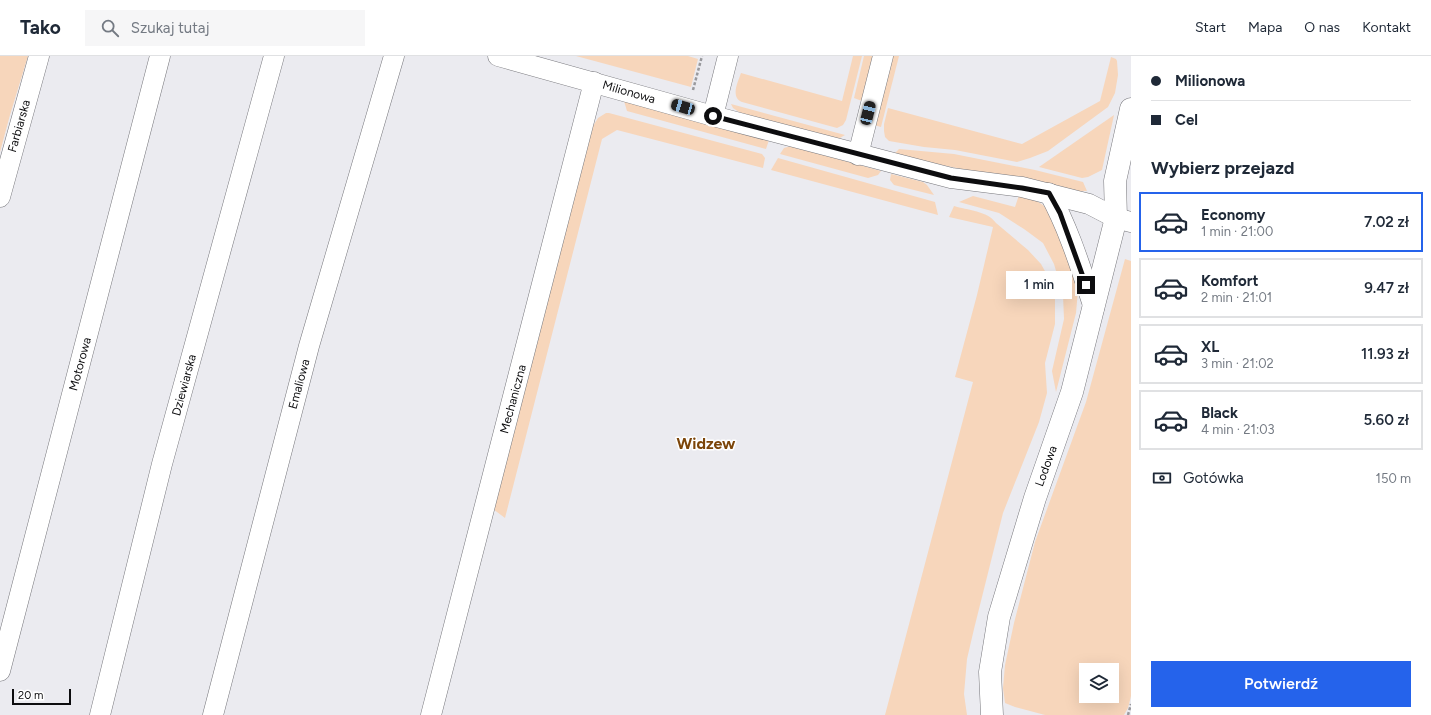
<!DOCTYPE html>
<html lang="pl">
<meta charset="utf-8">
<style>
body{margin:0;font-family:Figtree,sans-serif;background:#f6f6f7;color:#1f2937;height:100vh;display:flex;flex-direction:column;font-size:15px;white-space:nowrap}
*{box-sizing:border-box;margin:0}
p{font-size:13px;color:#747a83}
.icon{flex:none;width:22px;height:22px;fill:none;stroke:currentColor;stroke-width:2;stroke-linecap:round;stroke-linejoin:round}
.map{position:relative;flex:1;overflow:hidden}
.details{display:flex;flex-direction:column;background:#fff;width:300px}
.details>*{flex:none}
.guide{display:grid;align-content:center;height:88px;padding:0 20px;background:#fff}
.controls{position:absolute;left:1079px;top:607px;display:grid;gap:8px}
.controls a{display:grid;place-items:center;width:40px;height:40px;border-radius:0px;background:#fff;box-shadow:0 4px 16px #0002;font-size:20px}
.scale{position:absolute;left:12px;bottom:10px;width:59px;box-sizing:border-box;padding-left:4px;border:2px solid #0d0d0f;border-top:0;font-size:11px;line-height:14px;white-space:nowrap;color:#0d0d0f;-webkit-text-stroke:3px #fff;paint-order:stroke}
.end{position:absolute;width:18px;height:18px;margin:-9px;border:5px solid #0d0d0f;background:#fff;box-shadow:0 0 0 2px #fff}
.from{border-radius:50%}
.bubble{position:absolute;height:28px;border-radius:0px;background:#fff;box-shadow:0 4px 16px #0002;font-size:13px;font-weight:600;line-height:28px;text-align:center}
.car{position:absolute;width:12px;height:24px;margin:-12px -6px;border-radius:5px;box-shadow:0 0 3px 1px #0007;background:linear-gradient(#222 24%,#8ab4d8 0 40%,#222 0 76%,#8ab4d8 0 86%,#222 0)}
.guide b{display:flex;align-items:center;gap:14px;height:38px;font-size:15px}
.guide b+b{border-top:1px solid #e0e1e3}
.guide i{width:10px;height:10px;background:#1f2937}
ul{padding:0;list-style:none}
li{display:flex;align-items:center;gap:12px;height:60px;margin:0 8px 6px;padding:0 12px;border:2px solid #e0e1e3;border-radius:0px}
li div{flex:1}
li b{display:block;font-size:15px}
li em{font-style:normal;font-weight:600}
li.current{border-color:#2563eb}
li>.icon{width:36px;height:36px;stroke-width:1.5}
h2{padding:0 20px;font-size:18px;line-height:48px}
.pay{display:flex;align-items:center;gap:10px;height:44px;padding:0 20px;font-size:15px}
.pay p{margin-inline-start:auto}
.action{display:flex;gap:8px;margin-top:auto;padding:8px 20px}
.action a{flex:1;height:46px;border-radius:0px;background:#2563eb;color:#fff;font-size:16px;font-weight:600;line-height:46px;text-align:center}
header{display:flex;align-items:center;gap:24px;box-sizing:border-box;height:56px;padding:0 20px;background:#fff;border-bottom:1px solid #e0e1e3}
header strong{font-size:19px}
nav{display:flex;gap:22px;margin-inline-start:auto;font-size:14px}
.search{width:280px;height:36px;background:#f6f6f7;display:flex;align-items:center;gap:10px;box-sizing:border-box;padding:0 14px;border-radius:0px;color:#747a83;font-size:15px}
main{display:flex;flex:1;min-height:0}
.map>svg:first-child{display:block}
.green{fill:#f7d6bb;fill-rule:evenodd}
.lines{fill:none;stroke-linecap:round;stroke-linejoin:round}
.street-casing{stroke:#76767b;stroke-width:21}
.secondary-casing{stroke:#76767b;stroke-width:23}
.path{stroke:#99999d;stroke-width:2.5;stroke-dasharray:3 2;stroke-linecap:butt}
.street{stroke:#fff;stroke-width:20}
.secondary{stroke:#fff;stroke-width:22}
.route{stroke:#0d0d0f;stroke-width:5}
.labels{text-anchor:middle;stroke-width:3;stroke-linejoin:round;paint-order:stroke}
.street-label{font-size:12px;fill:#0d0d0f;stroke:#fff}
.district-label{font-size:16px;font-weight:bold;fill:#7c4509;stroke:#fff}
</style>
<header>
<strong>Tako</strong>
<div class="search"><svg class="icon" aria-label="search" viewBox="0 0 24 24"><circle cx="10" cy="10" r="6"/><path d="M15 15l6 6"/></svg>Szukaj tutaj</div>
<nav><a>Start</a><a>Mapa</a><a>O nas</a><a>Kontakt</a></nav>
</header>
<main>
<div class="map">
<svg width="1131" height="659" viewBox="0 0 1131 659">
<rect width="100%" height="100%" fill="#ebebf0"/>
<g class="green">
<path d="M0,0H28L10,59L0,96Z"/>
<path d="M576,0H688L698,3L691,31Z"/>
<path d="M853,0H862L846,64L843,69L837,72L742,46C730,41 738,26 741,17L842,45Z"/>
<path d="M864,0H873L862,45L854,42Z"/>
<path d="M892,0H899L881,71L874,69Z"/>
<path d="M1111,1L1116,3L1117,5L1118,19L1115,37L1108,51L1048,95L1030,102L1017,106L955,94L924,91L889,85L885,81L884,75V68L888,52L1022,88L1100,45Z"/>
<path d="M624,45L769,84L766,93L627,55Z"/>
<path d="M731,48L845,79L838,83L742,58L733,52Z"/>
<path d="M606,57H609L762,98L765,102L763,112L617,74L602,83L505,462L493,453L593,70L598,62Z"/>
<path d="M1114,59L1102,114L1088,121L1082,122L1039,111Z"/>
<path d="M791,90L881,115L878,119L868,122L780,98L784,92Z"/>
<path d="M899,93L954,98L979,103L1035,114L1083,126L1087,135H1069L893,99Z"/>
<path d="M778,102L935,146L938,159L771,114Z"/>
<path d="M891,118L923,126L927,129L934,139L894,129L890,124Z"/>
<path d="M1019,139L1032,142L1043,149L1051,158L1058,174L1078,234L1076,257L1056,336L1052,315L1064,263L1063,239L1054,208L1043,187L1024,173L999,157L959,146L973,140L1015,151Z"/>
<path d="M954,150C967,154 988,155 996,167L1028,194L1041,208L1051,226L1055,239V268L1045,307L1047,337L1039,366L1003,457L974,573L967,603L964,638L967,659H885L973,326L955,321L977,239L993,171L949,161Z"/>
<path d="M1125,203L1131,205V640L1128,652L1124,659H1045L1015,651L1005,647L1003,632L1005,609L1014,567L1035,486L1086,346ZM1086,614H1112V640H1086Z"/>
</g>
<g class="lines">
<defs>
<g id="street">
<path d="M498,0L713,60L951,122L1022,131L1089,148L1116,162L1131,166"/>
<path d="M713,60L728,0"/>
<path d="M858,99L883,0"/>
<path d="M1049,137C1069,173 1081,213 1094,252"/>
<path d="M0,141L39,0"/>
<path d="M0,615L160,0"/>
<path d="M100,659L162,408L274,0"/>
<path d="M213,659L309,290L394,0"/>
<path d="M431,659L594,26"/>
</g>
<path id="secondary" d="M992,659L990,616L999,561L1035,442L1072,336L1116,162L1115,125L1131,53"/>
</defs>
<use href="#street" class="street-casing"/>
<use href="#secondary" class="secondary-casing"/>
<g class="path">
<path d="M693,34L702,0"/>
<path d="M1128,659L1131,648"/>
</g>
<use href="#street" class="street"/>
<use href="#secondary" class="secondary"/>
</g>
<g class="lines">
<path class="route" d="M713,60L951,122L1022,132L1049,137L1060,157L1086,229"/>
</g>
<g class="labels">
<g class="street-label">
<text transform="translate(629 36) rotate(16)" y="4">Milionowa</text>
<text transform="translate(19 70) rotate(-74)" y="4">Farbiarska</text>
<text transform="translate(80 308) rotate(-75)" y="4">Motorowa</text>
<text transform="translate(299 328) rotate(-75)" y="4">Emaliowa</text>
<text transform="translate(184 329) rotate(-75)" y="4">Dziewiarska</text>
<text transform="translate(513 343) rotate(-75)" y="4">Mechaniczna</text>
<text transform="translate(1046 410) rotate(-70)" y="4">Lodowa</text>
</g>
<g class="district-label">
<text x="706" y="393">Widzew</text>
</g>
</g>
</svg>
<div class="controls">
<a><svg class="icon" aria-label="layers" viewBox="0 0 24 24"><path d="M12 4l9 5-9 5-9-5zM3 14l9 5 9-5"/></svg></a>
</div>
<div class="scale">20 m</div>
<i class="end from" style="left:713px;top:60px"></i>
<i class="end" style="left:1086px;top:229px"></i>
<div class="bubble" style="left:1006px;top:215px;width:66px">1 min</div>
<i class="car" style="left:683px;top:51px;rotate:286deg"></i>
<i class="car" style="left:868px;top:57px;rotate:14deg"></i>
</div>
<section class="details">
<div class="guide">
<b><i class="from"></i>Milionowa</b>
<b><i></i>Cel</b>
</div>
<h2>Wybierz przejazd</h2>
<ul>
<li class="current"><svg class="icon" aria-label="car" viewBox="0 0 24 24"><path d="M5 17H2v-5l4-1 3-4h7l3 4 3 1v5h-3M9 17h6M6 11h13"/><circle cx="7" cy="17" r="2"/><circle cx="17" cy="17" r="2"/></svg><div><b>Economy</b><p>1 min · 21:00</p></div><em>7.02 zł</em></li>
<li><svg class="icon" aria-label="car" viewBox="0 0 24 24"><path d="M5 17H2v-5l4-1 3-4h7l3 4 3 1v5h-3M9 17h6M6 11h13"/><circle cx="7" cy="17" r="2"/><circle cx="17" cy="17" r="2"/></svg><div><b>Komfort</b><p>2 min · 21:01</p></div><em>9.47 zł</em></li>
<li><svg class="icon" aria-label="car" viewBox="0 0 24 24"><path d="M5 17H2v-5l4-1 3-4h7l3 4 3 1v5h-3M9 17h6M6 11h13"/><circle cx="7" cy="17" r="2"/><circle cx="17" cy="17" r="2"/></svg><div><b>XL</b><p>3 min · 21:02</p></div><em>11.93 zł</em></li>
<li><svg class="icon" aria-label="car" viewBox="0 0 24 24"><path d="M5 17H2v-5l4-1 3-4h7l3 4 3 1v5h-3M9 17h6M6 11h13"/><circle cx="7" cy="17" r="2"/><circle cx="17" cy="17" r="2"/></svg><div><b>Black</b><p>4 min · 21:03</p></div><em>5.60 zł</em></li>
</ul>
<div class="pay"><svg class="icon" aria-label="cash" viewBox="0 0 24 24"><path d="M3 7h18v10H3z"/><circle cx="12" cy="12" r="2"/></svg>Gotówka<p>150 m</p></div>
<div class="action"><a>Potwierdź</a></div>
</section>
</main>
